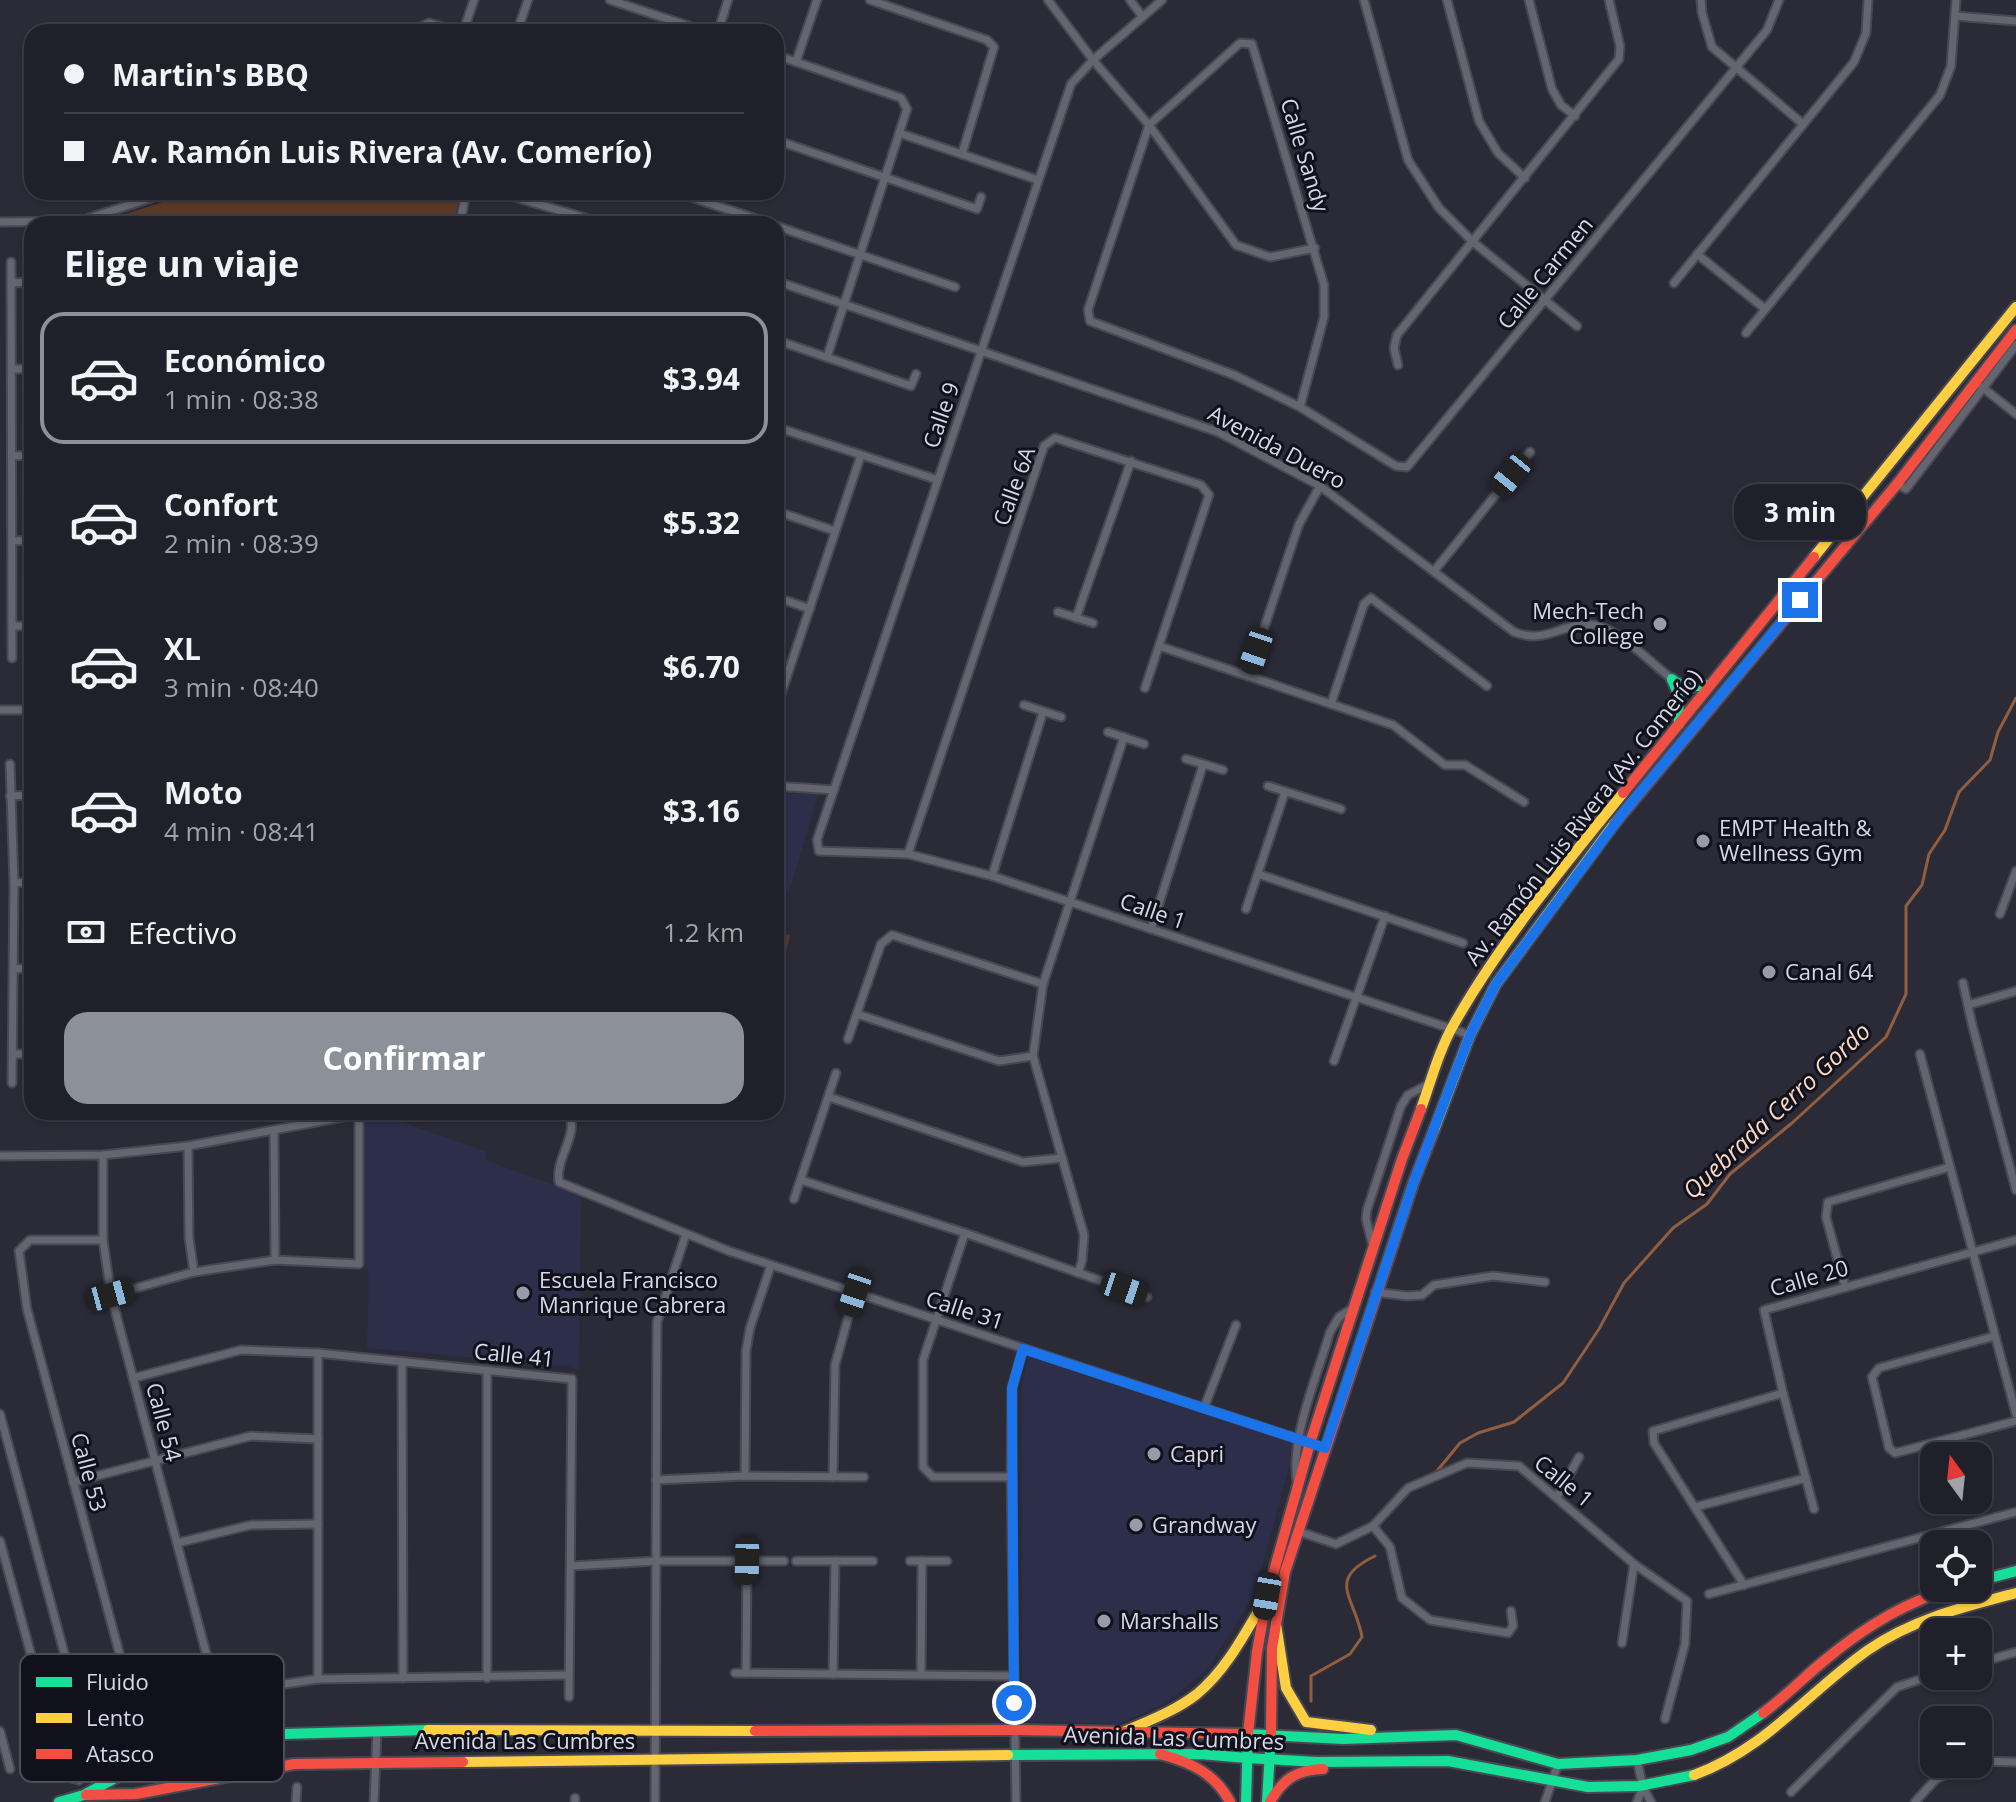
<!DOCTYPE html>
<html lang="es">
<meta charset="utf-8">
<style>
body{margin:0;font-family:"Open Sans",sans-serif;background:#282832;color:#f1f3f6;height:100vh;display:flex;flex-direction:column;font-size:30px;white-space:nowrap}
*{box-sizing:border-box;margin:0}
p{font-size:26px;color:#a2a3a8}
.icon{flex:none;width:44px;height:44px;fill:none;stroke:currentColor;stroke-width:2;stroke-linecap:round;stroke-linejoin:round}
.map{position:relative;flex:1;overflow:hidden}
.side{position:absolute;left:24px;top:216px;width:760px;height:904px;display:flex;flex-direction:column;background:#20202a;border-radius:24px;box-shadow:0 2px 6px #0004,0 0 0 2px #3d3e47}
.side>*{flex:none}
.guide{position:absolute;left:24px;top:24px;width:760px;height:176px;border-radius:24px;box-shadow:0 2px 6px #0004,0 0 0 2px #3d3e47;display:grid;align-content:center;height:176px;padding:0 40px;background:#20202a}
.needle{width:52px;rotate:345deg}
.buttons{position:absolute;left:1920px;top:1442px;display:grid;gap:16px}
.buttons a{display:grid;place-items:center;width:72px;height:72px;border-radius:16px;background:#20202a;box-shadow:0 2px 6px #0004,0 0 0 2px #3d3e47;font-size:40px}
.end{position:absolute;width:36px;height:36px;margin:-18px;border:10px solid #1a73e8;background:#fff;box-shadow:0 0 0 4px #fff}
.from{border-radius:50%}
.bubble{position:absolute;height:56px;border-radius:24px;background:#20202a;box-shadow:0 2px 6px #0004,0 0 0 2px #3d3e47;font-size:26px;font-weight:700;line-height:56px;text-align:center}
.car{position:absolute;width:24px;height:48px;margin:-24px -12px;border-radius:10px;box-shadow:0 0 6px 2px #0007;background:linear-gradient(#222 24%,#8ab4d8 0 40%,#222 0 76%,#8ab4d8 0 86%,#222 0)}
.guide b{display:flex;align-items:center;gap:28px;height:76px;font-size:30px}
.guide b+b{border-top:2px solid #3d3e47}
.guide i{width:20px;height:20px;background:#f1f3f6}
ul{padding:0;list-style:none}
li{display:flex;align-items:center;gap:24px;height:132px;margin:0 16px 12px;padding:0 24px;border:4px solid transparent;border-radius:24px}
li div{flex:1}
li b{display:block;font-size:30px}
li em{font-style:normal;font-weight:700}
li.on{border-color:#8c9099}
li>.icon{width:72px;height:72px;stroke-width:1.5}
h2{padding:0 40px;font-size:36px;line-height:96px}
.pay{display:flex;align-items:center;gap:20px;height:88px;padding:0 40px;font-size:30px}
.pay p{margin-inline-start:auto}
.primary-button{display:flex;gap:16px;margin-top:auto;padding:16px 40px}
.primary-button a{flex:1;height:92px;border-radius:24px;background:#8c9099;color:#fff;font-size:32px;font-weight:700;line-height:92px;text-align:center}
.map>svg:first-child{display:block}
.built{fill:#2d2e4a}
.green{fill:#593a29}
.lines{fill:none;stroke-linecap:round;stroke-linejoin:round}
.stream{stroke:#925e40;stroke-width:3}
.street-casing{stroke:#474853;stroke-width:11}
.fast-casing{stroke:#474853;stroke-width:14}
.slow-casing{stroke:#474853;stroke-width:14}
.jam-casing{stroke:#474853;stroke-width:14}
.street{stroke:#64656f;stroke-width:7}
.fast{stroke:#16e098;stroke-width:10}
.slow{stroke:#ffcf43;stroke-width:10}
.jam{stroke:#f24e42;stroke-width:10}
.route{stroke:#1a73e8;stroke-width:10}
.poi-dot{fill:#9a9baa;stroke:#10111b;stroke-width:3}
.labels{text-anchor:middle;stroke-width:6;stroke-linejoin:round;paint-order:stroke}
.street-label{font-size:22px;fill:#d6d8e8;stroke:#10111b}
.poi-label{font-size:22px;fill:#d6d8e8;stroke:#10111b;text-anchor:start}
.water-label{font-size:24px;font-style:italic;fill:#fcd9c6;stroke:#10111b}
.key{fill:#10111b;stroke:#4b4d58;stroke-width:2}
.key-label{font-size:22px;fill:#d6d8e8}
</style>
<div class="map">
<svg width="2016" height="1802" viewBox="0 0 2016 1802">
<rect width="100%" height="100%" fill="#2b2b38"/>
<g class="built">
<path d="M776,793L819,794L789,891L776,896Z"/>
<path d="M381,1114L486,1152L485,1160L581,1195L579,1370L566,1366L367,1348L369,1271L364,1266V1120Z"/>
<path d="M1030,1345L1298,1433L1255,1593L1207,1670L1165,1703L1119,1724L1022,1721V1385Z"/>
</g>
<g class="green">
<path d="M193,192H460L454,224H96Z"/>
<path d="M776,933L790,935L776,992Z"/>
</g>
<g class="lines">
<g class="stream">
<path d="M1437,1471L1460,1443L1478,1433L1514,1422L1563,1383L1599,1329L1624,1283L1673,1228L1707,1204L1730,1174L1792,1123L1886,1037L1906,994V906L1922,885L1929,854L1945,830L1959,792L1990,760L1998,732L2016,698"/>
<path d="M1311,1701V1676L1350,1654L1362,1637C1355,1597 1325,1580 1375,1556"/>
</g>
<defs>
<g id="street">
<path d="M610,0L707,32"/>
<path d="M870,0L987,40L994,47L962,154"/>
<path d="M1048,0L1093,60L1149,125L1236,245L1270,257L1315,248"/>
<path d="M1130,0L1142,16"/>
<path d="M1162,0L1093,60L1071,84L817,840L819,851L908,854L992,876L1470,1035"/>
<path d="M1364,0L1408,160L1439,208L1473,242L1577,326"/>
<path d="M1447,0L1479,121L1498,153L1525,178"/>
<path d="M1529,0L1552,89L1561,105L1575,116"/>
<path d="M1701,0L1702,13L1712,47L1803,124"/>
<path d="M1955,16L2016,21"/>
<path d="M411,32L429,23L460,32"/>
<path d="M463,32L474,0"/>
<path d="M468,32H476"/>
<path d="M517,32L528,0"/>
<path d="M718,32L728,0"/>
<path d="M776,55L901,98L907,109L827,357"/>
<path d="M796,62L817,0"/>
<path d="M899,133L1038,180"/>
<path d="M776,140L977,209L981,197"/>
<path d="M498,192L605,224"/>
<path d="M676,192L771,224"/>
<path d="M0,222L80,221L169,192"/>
<path d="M460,224L466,192"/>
<path d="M776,226L955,287"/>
<path d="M1697,254L1765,309"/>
<path d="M11,262L12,658"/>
<path d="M776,281L1218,432L1320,486L1514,632C1547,645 1563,621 1594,625C1619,629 1652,664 1672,679"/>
<path d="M12,283L32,282"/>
<path d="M1674,283L1854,62L1866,33L1868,0"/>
<path d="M1746,333L1940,95L1951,66L1956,0"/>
<path d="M776,340L911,386L916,374"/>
<path d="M1398,365L1394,348L1397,335L1619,59L1620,46L1609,0"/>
<path d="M12,369H32"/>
<path d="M1982,387L2016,414"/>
<path d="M1300,407L1324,317V285L1252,44L1240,43L1149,125L1088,310L1090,321L1234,375L1300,407L1396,466L1407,467L1767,30L1779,0"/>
<path d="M776,427L938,480"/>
<path d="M13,456L32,455"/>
<path d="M1897,484L1906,489L2016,345"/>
<path d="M776,511L835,531"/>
<path d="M13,541L32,540"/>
<path d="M1435,570L1530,452"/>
<path d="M776,597L810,609"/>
<path d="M1058,612L1093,623"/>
<path d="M1076,618L1131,461"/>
<path d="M13,626H32"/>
<path d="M1159,646L1393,725L1445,765H1465L1524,802"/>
<path d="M1248,676L1299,524L1320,486"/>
<path d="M1331,704L1364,604L1371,598L1487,686"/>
<path d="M1024,705L1061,717"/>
<path d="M776,709L861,455"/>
<path d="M0,710H32"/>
<path d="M1108,732L1144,744"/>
<path d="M1186,759L1223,770"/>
<path d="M10,764L14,883L12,1083"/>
<path d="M776,786L834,790"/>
<path d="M1268,786L1341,809"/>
<path d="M10,796L32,795"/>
<path d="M908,854L1044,446L1055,438L1201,485L1209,495L1145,688"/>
<path d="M1258,874L1463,943"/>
<path d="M992,876L1043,712"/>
<path d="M14,883L32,882"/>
<path d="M1246,909L1285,792"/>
<path d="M2000,914L2016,871"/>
<path d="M1151,929L1203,765"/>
<path d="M14,969L32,968"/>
<path d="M1963,983L1972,1024L2016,1190"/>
<path d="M1968,1005L2016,991"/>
<path d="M857,1014L999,1061L1033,1056"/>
<path d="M848,1039L881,944L892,935L1043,984"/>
<path d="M13,1054H32"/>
<path d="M1920,1054L2016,1414"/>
<path d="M1334,1061L1385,916"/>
<path d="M829,1097L1023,1162L1062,1158"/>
<path d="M569,1112C579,1137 555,1157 559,1182L729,1251L1325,1448"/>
<path d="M274,1131L275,1260"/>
<path d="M188,1146L189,1238L194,1272"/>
<path d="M103,1155V1240L111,1295L217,1694"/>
<path d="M0,1156L103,1155L188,1146L370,1112"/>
<path d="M801,1180L965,1233L1147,1297"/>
<path d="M794,1199L836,1073"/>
<path d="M965,1233L923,1360V1467L933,1477H1011"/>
<path d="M103,1240H30L19,1251L27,1309L133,1704L146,1709L217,1694L318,1679L568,1675"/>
<path d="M1372,1243L1366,1219L1367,1210L1401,1106L1408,1095L1429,1084"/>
<path d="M1078,1273L1082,1261L1084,1235L1033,1056L1043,984L1124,737"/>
<path d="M1845,1286L1826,1217L1828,1202L1950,1167"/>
<path d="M1375,1292L1407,1296L1422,1295L1434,1285L1493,1276L1545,1282"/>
<path d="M111,1295L194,1272L275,1260L359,1264V1114"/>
<path d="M1995,1336L1879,1368L1872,1377L1889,1448L1895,1453L2016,1421"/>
<path d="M402,1362L403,1678"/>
<path d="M487,1370V1678"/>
<path d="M133,1378L241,1350L318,1353L572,1379L569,1697"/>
<path d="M1204,1408L1236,1325"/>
<path d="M0,1414L94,1764L79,1780"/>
<path d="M745,1476L746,1351L750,1328L771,1265"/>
<path d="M833,1477L835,1365L855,1293"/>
<path d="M656,1480L745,1476L864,1477"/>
<path d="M1297,1481C1290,1438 1318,1374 1330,1332L1339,1317L1353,1308"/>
<path d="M73,1482L251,1436L318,1439"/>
<path d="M1557,1497L1579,1457"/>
<path d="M1695,1507L1806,1478"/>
<path d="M1814,1509L1783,1393L1764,1310L2016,1240"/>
<path d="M1373,1526L1390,1547L1402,1598L1430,1620L1508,1633L1513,1626L1511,1611"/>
<path d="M1297,1531L1336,1544L1373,1526L1408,1488L1467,1463L1519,1466L1634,1564L1687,1601L1685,1644L1665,1719"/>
<path d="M0,1541L64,1776L79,1780"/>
<path d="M177,1543L251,1525L318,1524"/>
<path d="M796,1561H873"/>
<path d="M910,1561H947"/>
<path d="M571,1566L656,1561H784"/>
<path d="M1744,1585L1654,1443L1653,1431L1783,1393"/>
<path d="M1709,1594L2016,1512"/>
<path d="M1622,1643L1634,1564"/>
<path d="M1978,1663L2016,1652"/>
<path d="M735,1673L1013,1676"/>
<path d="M746,1673L747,1561"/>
<path d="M833,1674L835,1561"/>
<path d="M921,1675L922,1561"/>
<path d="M318,1679V1353"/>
<path d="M0,1731L10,1769"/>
<path d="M1637,1760L1643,1787L1651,1802"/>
<path d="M1978,1761L2016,1762"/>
<path d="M1791,1792L1897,1687L1934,1675"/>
<path d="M296,1802L297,1787"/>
<path d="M374,1802L377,1730"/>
<path d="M575,1802V1798"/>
<path d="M655,1802L657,1322L686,1234"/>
<path d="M1016,1802L1011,1477L1012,1388L1023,1349"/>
<path d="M1545,1802L1558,1764"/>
<path d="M1637,1802L1643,1787"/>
<path d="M1915,1802L1935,1780L1965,1764"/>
</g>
<g id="fast">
<path d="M1672,679L1678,694L1679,724"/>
<path d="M1672,680L1685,687L1710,685"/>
<path d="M1978,1581L2016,1571"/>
<path d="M1008,1755L1200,1754L1247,1758"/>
<path d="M1247,1758L1317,1762L1448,1761L1588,1787L1639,1786L1694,1775"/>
<path d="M59,1802L84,1795L128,1771L284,1734L428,1730"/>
<path d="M1246,1802L1248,1734L1343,1739L1456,1735L1558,1764L1637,1760L1691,1750L1728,1737L1763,1713"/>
<path d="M1267,1802L1271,1734"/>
</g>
<g id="slow">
<path d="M1814,557L2016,307"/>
<path d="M1421,1109C1431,1081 1439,1050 1454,1024C1501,941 1563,867 1623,793"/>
<path d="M1434,1130L1470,1035L1496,984L1614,824"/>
<path d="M1276,1624L1286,1688L1306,1722L1371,1730"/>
<path d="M428,1730L755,1731"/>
<path d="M1119,1734C1145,1722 1174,1712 1197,1694C1226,1670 1244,1635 1263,1603"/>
<path d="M463,1762L1008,1755"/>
<path d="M1694,1775C1767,1748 1807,1693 1868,1650C1913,1619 1963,1607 2016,1593"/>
</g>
<g id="jam">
<path d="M1623,793L1814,557"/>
<path d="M1614,824L1897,484L2016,330"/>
<path d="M1763,1713C1785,1697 1804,1677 1825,1660C1863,1628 1906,1601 1955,1588"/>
<path d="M755,1731L1015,1730L1248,1734"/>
<path d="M1248,1734L1257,1652L1267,1596L1310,1443L1402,1159L1421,1109"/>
<path d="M1271,1734L1272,1648L1285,1572L1413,1184L1434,1130"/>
<path d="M1160,1754C1190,1762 1215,1773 1230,1802"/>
<path d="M86,1795L136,1794L294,1764L463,1762"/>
<path d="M1270,1802C1283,1779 1296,1770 1323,1769"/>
</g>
</defs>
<use href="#street" class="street-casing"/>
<use href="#fast" class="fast-casing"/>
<use href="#slow" class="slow-casing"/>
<use href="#jam" class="jam-casing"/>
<use href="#street" class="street"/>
<use href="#fast" class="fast"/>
<use href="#slow" class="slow"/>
<use href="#jam" class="jam"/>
</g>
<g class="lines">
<path class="route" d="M1014,1703L1012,1388L1023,1349L1325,1448L1413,1184L1470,1035L1496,984L1623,813L1800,600"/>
</g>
<g class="poi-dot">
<circle cx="1660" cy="624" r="8"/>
<circle cx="1703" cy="841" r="8"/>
<circle cx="1769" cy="972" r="8"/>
<circle cx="523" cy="1293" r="8"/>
<circle cx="1154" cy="1454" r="8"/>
<circle cx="1136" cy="1525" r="8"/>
<circle cx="1104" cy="1621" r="8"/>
</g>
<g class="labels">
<g class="street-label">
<text transform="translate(1305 155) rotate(73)" y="8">Calle Sandy</text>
<text transform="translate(1545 273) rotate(-51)" y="8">Calle Carmen</text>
<text transform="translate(941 415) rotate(-71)" y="8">Calle 9</text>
<text transform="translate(1277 447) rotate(28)" y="8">Avenida Duero</text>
<text transform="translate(1014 486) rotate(-70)" y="8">Calle 6A</text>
<text transform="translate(1583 817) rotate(-52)" y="8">Av. Ramón Luis Rivera (Av. Comerío)</text>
<text transform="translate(1153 911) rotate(19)" y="8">Calle 1</text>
<text transform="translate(1809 1278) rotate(-16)" y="8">Calle 20</text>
<text transform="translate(965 1310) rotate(18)" y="8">Calle 31</text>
<text transform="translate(514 1355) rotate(6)" y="8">Calle 41</text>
<text transform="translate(164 1422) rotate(75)" y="8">Calle 54</text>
<text transform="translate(89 1472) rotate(75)" y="8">Calle 53</text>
<text transform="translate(1564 1481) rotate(39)" y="8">Calle 1</text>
<text transform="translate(1174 1738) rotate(2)" y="8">Avenida Las Cumbres</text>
<text x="525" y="1749">Avenida Las Cumbres</text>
</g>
<g class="poi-label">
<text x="1644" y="619" text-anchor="end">Mech-Tech<tspan x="1644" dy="25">College</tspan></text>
<text x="1719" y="836">EMPT Health &amp;<tspan x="1719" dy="25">Wellness Gym</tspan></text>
<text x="1785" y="980">Canal 64</text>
<text x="539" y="1288">Escuela Francisco<tspan x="539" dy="25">Manrique Cabrera</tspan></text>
<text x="1170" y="1462">Capri</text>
<text x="1152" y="1533">Grandway</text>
<text x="1120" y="1629">Marshalls</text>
</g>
<g class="water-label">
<text transform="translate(1777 1111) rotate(-43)" y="8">Quebrada Cerro Gordo</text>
</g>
</g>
<rect x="20" y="1654" width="264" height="128" rx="12" class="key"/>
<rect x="36" y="1677" width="36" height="10" fill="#16e098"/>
<rect x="36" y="1713" width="36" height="10" fill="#ffcf43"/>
<rect x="36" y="1749" width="36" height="10" fill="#f24e42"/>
<g class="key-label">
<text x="86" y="1690">Fluido</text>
<text x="86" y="1726">Lento</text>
<text x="86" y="1762">Atasco</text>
</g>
</svg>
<div class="buttons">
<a><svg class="needle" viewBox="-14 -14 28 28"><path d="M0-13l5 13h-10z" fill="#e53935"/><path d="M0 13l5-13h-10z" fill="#a2a3a8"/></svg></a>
<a><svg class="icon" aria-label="locate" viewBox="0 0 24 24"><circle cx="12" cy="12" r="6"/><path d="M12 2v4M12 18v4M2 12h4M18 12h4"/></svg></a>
<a>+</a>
<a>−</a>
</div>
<i class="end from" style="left:1014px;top:1703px"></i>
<i class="end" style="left:1800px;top:600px"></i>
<div class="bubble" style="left:1734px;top:484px;width:132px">3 min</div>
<i class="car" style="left:1511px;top:475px;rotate:219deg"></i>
<i class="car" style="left:1256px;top:651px;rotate:199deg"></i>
<i class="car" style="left:1124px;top:1289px;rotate:109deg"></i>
<i class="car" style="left:855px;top:1293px;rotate:198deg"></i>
<i class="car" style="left:111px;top:1295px;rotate:75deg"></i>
<i class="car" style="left:747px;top:1561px;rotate:181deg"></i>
<i class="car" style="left:1267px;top:1596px;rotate:190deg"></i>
<div class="guide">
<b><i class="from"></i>Martin's BBQ</b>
<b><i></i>Av. Ramón Luis Rivera (Av. Comerío)</b>
</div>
<section class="side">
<h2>Elige un viaje</h2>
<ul>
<li class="on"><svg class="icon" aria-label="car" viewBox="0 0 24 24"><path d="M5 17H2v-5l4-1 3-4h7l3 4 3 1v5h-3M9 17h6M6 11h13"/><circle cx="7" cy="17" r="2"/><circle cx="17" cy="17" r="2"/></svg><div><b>Económico</b><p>1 min · 08:38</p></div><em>$3.94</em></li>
<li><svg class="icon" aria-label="car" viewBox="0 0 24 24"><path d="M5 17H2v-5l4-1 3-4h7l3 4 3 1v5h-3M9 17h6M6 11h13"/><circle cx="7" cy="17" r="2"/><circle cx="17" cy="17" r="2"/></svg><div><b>Confort</b><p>2 min · 08:39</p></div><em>$5.32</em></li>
<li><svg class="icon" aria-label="car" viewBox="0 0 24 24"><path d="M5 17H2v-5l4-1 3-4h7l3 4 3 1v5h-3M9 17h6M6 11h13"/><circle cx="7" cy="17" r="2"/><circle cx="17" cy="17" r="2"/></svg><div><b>XL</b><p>3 min · 08:40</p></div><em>$6.70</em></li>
<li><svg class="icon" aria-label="car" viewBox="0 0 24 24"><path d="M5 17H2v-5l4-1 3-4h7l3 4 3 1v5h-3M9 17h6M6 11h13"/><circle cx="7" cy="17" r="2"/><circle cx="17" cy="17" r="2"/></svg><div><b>Moto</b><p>4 min · 08:41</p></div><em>$3.16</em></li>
</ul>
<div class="pay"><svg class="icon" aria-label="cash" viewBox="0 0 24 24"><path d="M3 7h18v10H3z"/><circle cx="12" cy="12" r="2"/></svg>Efectivo<p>1.2 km</p></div>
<div class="primary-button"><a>Confirmar</a></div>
</section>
</div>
